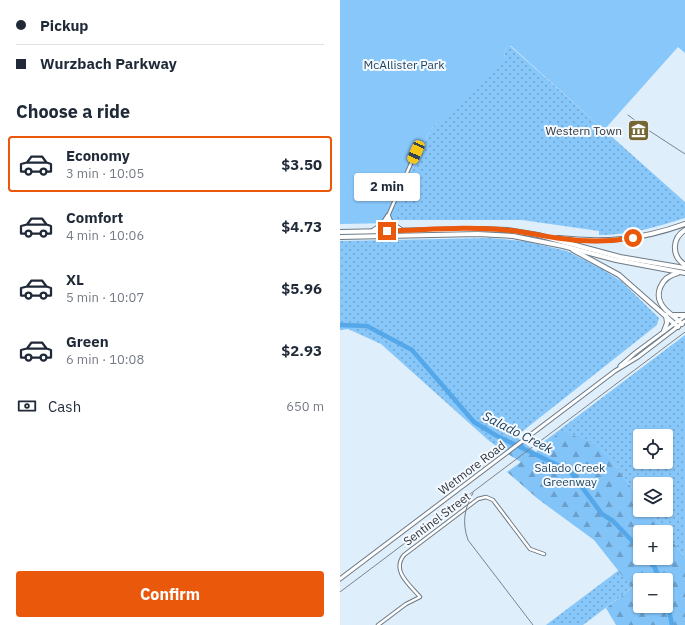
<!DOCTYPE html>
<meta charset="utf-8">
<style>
body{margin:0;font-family:"IBM Plex Sans",sans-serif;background:#f2f2f3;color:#1f2937;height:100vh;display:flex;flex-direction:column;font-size:15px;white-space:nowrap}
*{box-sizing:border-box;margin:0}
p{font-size:13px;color:#747a83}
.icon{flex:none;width:22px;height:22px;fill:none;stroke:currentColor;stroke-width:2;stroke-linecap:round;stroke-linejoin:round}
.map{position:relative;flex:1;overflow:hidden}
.panel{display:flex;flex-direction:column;background:#fff;width:340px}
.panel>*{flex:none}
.top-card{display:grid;align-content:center;height:88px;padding:0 16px;background:#fff}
.fabs{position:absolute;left:293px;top:429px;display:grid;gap:8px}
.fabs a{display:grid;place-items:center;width:40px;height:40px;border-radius:4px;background:#fff;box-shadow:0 1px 3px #0004;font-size:20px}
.end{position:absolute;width:18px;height:18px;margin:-9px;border:5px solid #ea580c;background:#fff;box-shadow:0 0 0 2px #fff}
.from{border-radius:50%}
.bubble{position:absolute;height:28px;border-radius:4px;background:#fff;box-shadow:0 1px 3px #0004;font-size:13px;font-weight:800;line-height:28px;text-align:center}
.car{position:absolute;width:12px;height:24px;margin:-12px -6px;border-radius:5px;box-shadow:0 0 3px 1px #0007;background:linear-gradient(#f5c518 24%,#345 0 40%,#f5c518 0 76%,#345 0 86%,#f5c518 0)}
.top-card b{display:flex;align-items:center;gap:14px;height:38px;font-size:15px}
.top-card b+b{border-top:1px solid #e0e1e3}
.top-card i{width:10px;height:10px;background:#1f2937}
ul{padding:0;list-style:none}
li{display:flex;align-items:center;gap:12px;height:56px;margin:0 8px 6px;padding:0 8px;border:2px solid transparent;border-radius:4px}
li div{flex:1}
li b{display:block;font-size:15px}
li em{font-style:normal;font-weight:800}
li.current{border-color:#ea580c}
li>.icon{width:36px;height:36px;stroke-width:1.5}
h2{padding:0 16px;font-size:18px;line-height:48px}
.pay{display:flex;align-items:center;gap:10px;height:44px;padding:0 16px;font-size:15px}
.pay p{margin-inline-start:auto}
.cta{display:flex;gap:8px;margin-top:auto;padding:8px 16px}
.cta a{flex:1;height:46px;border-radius:4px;background:#ea580c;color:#fff;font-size:16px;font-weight:800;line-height:46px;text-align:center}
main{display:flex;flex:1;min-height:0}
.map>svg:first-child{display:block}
.grass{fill:url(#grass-dots);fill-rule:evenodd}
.forest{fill:url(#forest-firs);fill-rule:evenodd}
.green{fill:#88c7fa}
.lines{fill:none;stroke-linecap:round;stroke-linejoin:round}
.river{stroke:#54a8e9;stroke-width:4.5}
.minor-casing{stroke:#6d7a85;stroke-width:4.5}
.secondary-casing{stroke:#6d7a85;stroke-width:5}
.motorway-casing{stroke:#6d7a85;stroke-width:6}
.minor{stroke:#fff;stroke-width:2.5}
.secondary{stroke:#fff;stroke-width:3}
.motorway{stroke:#fff;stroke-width:4}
.rail{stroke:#7a838b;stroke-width:1}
.route{stroke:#ea580c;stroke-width:5}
.labels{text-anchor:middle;stroke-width:4;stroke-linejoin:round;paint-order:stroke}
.park-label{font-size:12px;fill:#1c3f5a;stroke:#f4faff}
.poi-label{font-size:12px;fill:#30353a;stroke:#f4faff;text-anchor:end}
.street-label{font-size:12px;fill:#30353a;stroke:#f4faff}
.water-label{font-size:13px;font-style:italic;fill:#163954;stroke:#f4faff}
</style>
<main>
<section class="panel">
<div class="top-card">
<b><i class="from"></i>Pickup</b>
<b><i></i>Wurzbach Parkway</b>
</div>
<h2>Choose a ride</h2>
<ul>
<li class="current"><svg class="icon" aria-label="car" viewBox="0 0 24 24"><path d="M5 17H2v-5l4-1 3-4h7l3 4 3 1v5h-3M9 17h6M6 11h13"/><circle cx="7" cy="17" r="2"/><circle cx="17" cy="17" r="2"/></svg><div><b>Economy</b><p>3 min · 10:05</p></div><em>$3.50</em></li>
<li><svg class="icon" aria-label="car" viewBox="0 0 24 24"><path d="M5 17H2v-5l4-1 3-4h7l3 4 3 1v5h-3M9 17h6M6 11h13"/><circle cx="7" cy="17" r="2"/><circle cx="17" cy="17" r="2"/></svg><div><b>Comfort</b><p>4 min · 10:06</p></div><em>$4.73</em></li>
<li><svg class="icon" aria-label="car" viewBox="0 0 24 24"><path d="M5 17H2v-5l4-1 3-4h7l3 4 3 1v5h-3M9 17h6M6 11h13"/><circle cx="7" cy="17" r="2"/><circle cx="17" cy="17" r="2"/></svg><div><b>XL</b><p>5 min · 10:07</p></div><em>$5.96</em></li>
<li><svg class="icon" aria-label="car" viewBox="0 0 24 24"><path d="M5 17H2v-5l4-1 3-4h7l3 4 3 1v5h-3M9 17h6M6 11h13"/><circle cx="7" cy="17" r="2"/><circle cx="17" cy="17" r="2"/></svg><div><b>Green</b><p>6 min · 10:08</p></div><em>$2.93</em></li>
</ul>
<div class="pay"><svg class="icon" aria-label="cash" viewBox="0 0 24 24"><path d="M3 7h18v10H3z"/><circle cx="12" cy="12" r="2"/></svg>Cash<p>650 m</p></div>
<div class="cta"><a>Confirm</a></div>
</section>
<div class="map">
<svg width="345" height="625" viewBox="0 0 345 625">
<defs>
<pattern id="grass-dots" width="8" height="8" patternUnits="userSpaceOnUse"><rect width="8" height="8" fill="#88c7fa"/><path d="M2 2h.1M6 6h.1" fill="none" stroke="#70a2cb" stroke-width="1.8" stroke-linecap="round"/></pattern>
<pattern id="forest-firs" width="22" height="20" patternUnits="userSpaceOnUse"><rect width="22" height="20" fill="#82c3f8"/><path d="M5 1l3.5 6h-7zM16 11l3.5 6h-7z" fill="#6b9fca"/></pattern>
</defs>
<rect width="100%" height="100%" fill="#dfeefb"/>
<g class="grass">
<path d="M170,46L345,202V218C317,227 289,235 259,235V231L182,220H54L67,181L78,158L82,153L83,146L90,130L164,58L166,47Z"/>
<path d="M149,238L184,241L227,251L260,268L281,281L319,318L317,325L160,449L148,440L41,344L8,329L0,330V241Z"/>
<path d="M345,335V558L308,510H326V484H300V499L272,462L212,440L204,446L202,443ZM300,436H326V462H300Z"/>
<path d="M279,570L292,588L243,625H206Z"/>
</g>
<path class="forest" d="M221,431L251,442L272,462L300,499V510H308L325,532H300V558H326V533L345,558V625H276L266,608L292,588L254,540L198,499L167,472L181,462L160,449L175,436L196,452ZM300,580H326V606H300Z"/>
<path class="green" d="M0,0H345V53L338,47L264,130L171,46L166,47L164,58L158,66L90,130L83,146L82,153L78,158L67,181L54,223L0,224Z"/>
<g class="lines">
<g class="river">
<path d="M0,325L27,326L72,350L134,422L157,436L230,471L262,514L273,521L300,549"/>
<path d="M307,558L314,566L320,580"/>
<path d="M326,596L332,625"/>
</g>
<defs>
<g id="minor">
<path d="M48,216L76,152"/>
<path d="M38,625L66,604L80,597C70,585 51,571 64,555L138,499L146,497L153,500L190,549L204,554"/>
</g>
<g id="secondary">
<path d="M280,366L295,353L345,316"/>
<path d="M0,579L275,371L298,357L345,321"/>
</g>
<g id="motorway">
<path d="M48,216L51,223L61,230"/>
<path d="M34,230L42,225L48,216"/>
<path d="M345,230C332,238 331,256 345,265"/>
<path d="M0,232L140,229L167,230L198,235L280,257L345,268"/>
<path d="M0,237L138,234L173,236L223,246L276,260L345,273"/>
<path d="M218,238C265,243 300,240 345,224"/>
<path d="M233,250L279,275L338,327"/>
<path d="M338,273C321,277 312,295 325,309C330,314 337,319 342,324"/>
<path d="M334,315H345"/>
<path d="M324,331L327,323L326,315"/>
</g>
</defs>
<use href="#minor" class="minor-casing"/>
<use href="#secondary" class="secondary-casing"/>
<use href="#motorway" class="motorway-casing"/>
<use href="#minor" class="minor"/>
<use href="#secondary" class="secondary"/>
<use href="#motorway" class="motorway"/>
<g class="rail">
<path d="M288,115L305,128L345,154"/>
<path d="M133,493C124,509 122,523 128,540L193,625"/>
<path d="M0,592L345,332"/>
</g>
</g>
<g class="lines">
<path class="route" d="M47,231C87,230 127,226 166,230C184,231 200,236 217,238C243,242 268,242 293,238"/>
</g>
<defs>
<symbol id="museum-square" viewBox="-11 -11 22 22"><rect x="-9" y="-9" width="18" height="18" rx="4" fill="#756735" stroke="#f4faff"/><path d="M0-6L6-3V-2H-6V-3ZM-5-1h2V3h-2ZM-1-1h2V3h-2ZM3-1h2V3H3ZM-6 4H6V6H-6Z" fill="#fff"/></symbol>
</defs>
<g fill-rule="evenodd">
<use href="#museum-square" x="286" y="118" width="25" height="25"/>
</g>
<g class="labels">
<g class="park-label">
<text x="64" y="69">McAllister Park</text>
<text x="230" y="472">Salado Creek<tspan x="230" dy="14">Greenway</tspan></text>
</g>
<g class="poi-label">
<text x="282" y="135">Western Town</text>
</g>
<g class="street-label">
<text transform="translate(132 468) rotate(-37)" y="4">Wetmore Road</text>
<text transform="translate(97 519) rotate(-37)" y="4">Sentinel Street</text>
</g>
<g class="water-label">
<text transform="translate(178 432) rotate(27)" y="5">Salado Creek</text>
</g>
</g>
</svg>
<div class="fabs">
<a><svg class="icon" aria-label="locate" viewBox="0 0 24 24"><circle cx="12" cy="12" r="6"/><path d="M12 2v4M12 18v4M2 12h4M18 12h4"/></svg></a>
<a><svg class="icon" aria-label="layers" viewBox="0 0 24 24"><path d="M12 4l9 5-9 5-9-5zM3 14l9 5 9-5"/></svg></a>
<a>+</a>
<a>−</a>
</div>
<i class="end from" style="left:293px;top:238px"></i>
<i class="end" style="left:47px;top:231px"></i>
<div class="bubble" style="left:14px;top:173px;width:66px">2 min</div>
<i class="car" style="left:76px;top:152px;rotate:204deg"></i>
</div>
</main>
